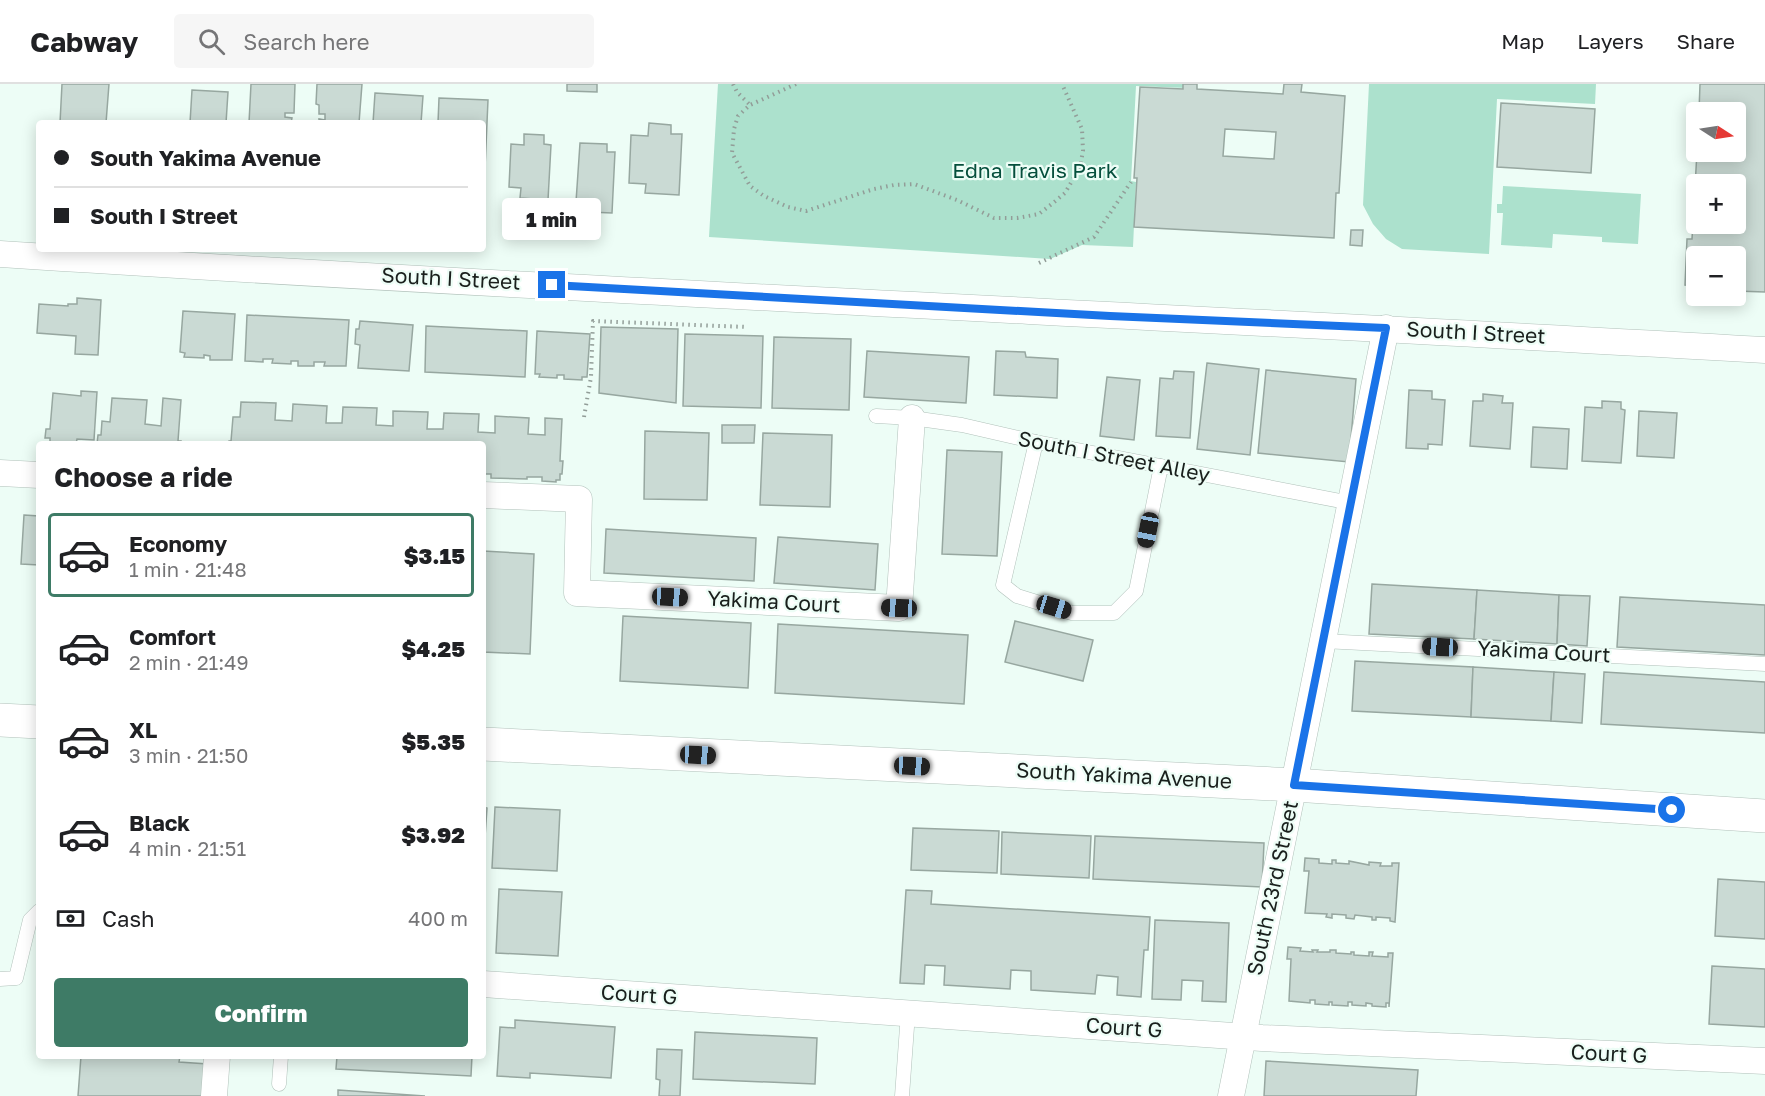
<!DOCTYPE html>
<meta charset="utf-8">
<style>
body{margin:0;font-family:"Golos Text",sans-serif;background:#f6f6f6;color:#202124;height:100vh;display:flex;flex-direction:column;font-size:22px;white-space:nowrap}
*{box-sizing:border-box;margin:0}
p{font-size:20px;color:#757577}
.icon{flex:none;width:33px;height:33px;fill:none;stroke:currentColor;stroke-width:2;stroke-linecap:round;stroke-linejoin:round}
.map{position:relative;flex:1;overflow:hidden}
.panel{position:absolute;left:36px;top:357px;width:450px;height:618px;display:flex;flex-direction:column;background:#fff;border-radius:6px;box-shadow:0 3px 15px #0003}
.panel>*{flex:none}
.hud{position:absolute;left:36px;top:36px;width:450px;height:132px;border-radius:6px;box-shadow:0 3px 15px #0003;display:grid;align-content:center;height:132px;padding:0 18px;background:#fff}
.needle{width:39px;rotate:102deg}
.tools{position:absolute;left:1686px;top:18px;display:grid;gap:12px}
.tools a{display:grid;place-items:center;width:60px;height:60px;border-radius:6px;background:#fff;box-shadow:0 3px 15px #0003;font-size:30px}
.end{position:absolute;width:27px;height:27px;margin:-14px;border:8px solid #1a73e8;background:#fff;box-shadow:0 0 0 3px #fff}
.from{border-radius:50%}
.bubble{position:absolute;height:42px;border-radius:6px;background:#fff;box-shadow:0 3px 15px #0003;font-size:20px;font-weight:800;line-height:42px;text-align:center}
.car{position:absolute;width:18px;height:36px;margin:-18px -9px;border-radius:8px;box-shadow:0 0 4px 2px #0007;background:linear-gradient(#222 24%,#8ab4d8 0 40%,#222 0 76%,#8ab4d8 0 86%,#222 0)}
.hud b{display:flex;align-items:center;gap:21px;height:57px;font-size:22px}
.hud b+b{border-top:2px solid #e0e0e0}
.hud i{width:15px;height:15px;background:#202124}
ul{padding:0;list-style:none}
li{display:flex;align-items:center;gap:18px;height:84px;margin:0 12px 9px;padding:0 6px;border:3px solid transparent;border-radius:6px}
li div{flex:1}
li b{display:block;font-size:22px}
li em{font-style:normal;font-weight:800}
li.selected{border-color:#3e7b66}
li>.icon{width:54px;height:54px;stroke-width:1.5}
h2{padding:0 18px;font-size:27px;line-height:72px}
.pay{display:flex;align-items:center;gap:15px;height:66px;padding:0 18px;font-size:22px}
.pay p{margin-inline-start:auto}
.cta{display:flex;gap:12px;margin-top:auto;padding:12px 18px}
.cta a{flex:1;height:69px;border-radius:6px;background:#3e7b66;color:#fff;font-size:24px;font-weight:800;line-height:69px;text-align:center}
header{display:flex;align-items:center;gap:36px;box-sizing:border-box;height:84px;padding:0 30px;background:#fff;border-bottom:2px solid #e0e0e0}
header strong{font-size:28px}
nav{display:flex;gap:33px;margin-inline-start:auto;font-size:21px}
.search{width:420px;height:54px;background:#f6f6f6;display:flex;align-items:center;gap:15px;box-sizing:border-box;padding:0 21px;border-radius:6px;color:#757577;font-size:22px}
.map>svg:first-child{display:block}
.green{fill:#ace1cd}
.building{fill:#cadad4;stroke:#97a7a0;stroke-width:1.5;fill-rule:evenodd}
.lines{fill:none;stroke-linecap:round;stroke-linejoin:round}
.lane-casing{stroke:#b1c1ba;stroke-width:15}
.street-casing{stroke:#b1c1ba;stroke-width:27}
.secondary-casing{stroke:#b1c1ba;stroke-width:34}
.path{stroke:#929d98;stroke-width:4;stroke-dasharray:1.5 4.5;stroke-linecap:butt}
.lane{stroke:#fff;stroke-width:14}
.street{stroke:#fff;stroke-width:26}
.secondary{stroke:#fff;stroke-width:33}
.route{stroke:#1a73e8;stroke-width:8}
.labels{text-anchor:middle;stroke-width:4.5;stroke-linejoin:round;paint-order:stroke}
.park-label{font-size:21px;fill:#054f3c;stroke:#edfdf6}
.street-label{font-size:21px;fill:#191f1c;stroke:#edfdf6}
</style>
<header>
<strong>Cabway</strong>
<div class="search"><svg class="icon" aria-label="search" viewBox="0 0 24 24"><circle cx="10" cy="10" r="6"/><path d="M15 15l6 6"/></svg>Search here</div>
<nav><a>Map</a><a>Layers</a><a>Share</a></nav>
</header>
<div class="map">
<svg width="1765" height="1012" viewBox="0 0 1765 1012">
<rect width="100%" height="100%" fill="#edfdf6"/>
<g class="green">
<path d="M718,0H1187V4L1136,2L1131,97L1136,98L1133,163L1082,161L1050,175L709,153Z"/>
<path d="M1369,0H1596L1595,20L1497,15L1489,170L1402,165L1386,155L1373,140L1363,121Z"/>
<path d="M1503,102L1641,110L1638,160L1602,158V153L1553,150L1552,164L1501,161L1503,129H1497V120H1502Z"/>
</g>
<g class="building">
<path d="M62,0H109L106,39H60Z"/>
<path d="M251,0H295L294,29H285V33L292,34L291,39H249Z"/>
<path d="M317,0H362L359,39H319V35L325,36V30H319V21L316,20Z"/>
<path d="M567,0H597V8L567,7Z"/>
<path d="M1183,0H1197V5L1283,10L1284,0H1302L1301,8L1345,12L1339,109H1336L1334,154L1134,143L1137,94H1134L1140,3L1183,5ZM1225,45L1276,48L1274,75L1223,72Z"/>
<path d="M1700,0H1765V208L1736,207V172H1696V202L1685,201L1687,155H1692L1697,68H1736V28H1699ZM1696,100H1736V140H1696Z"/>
<path d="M192,6L228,8L226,39H190Z"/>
<path d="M375,9L423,12L421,39H373Z"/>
<path d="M439,14L488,16L485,84H483V39H438Z"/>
<path d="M1501,19L1595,25L1591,89L1497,83Z"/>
<path d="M649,39L671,41V50H682L679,111L645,109L646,100L629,99L631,51L648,52Z"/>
<path d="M524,50L544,51V60L551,61L548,116L520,114L521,104L509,103L511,60L524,61Z"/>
<path d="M580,59L607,60V68H615L612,129L589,128V119L576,118Z"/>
<path d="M1351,146H1363L1362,162L1350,161Z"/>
<path d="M77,214L101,216L98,271L75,270L76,252L37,249L39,220L68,222V220H77Z"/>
<path d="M183,227L235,230L232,276H210V272L204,271V274L184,273L185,269L180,268Z"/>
<path d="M247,231L349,236L346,282H324L325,278H314V282H298V277H291V280L272,279L273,275H263V278L245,277Z"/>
<path d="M360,237L413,241L409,287L358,284L360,261L355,260L356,245H359Z"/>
<path d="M426,242L527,247L525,293L425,288Z"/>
<path d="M601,243L678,245L676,319L599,309Z"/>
<path d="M537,247L590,250L587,293H582V296L564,295V291H557V294L539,293L540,290H535Z"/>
<path d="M685,250L763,252L761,324L683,322Z"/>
<path d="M774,253L851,255L849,326L772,324Z"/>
<path d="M867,267L969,273L966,319L864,313Z"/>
<path d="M996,267L1025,268L1026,273L1058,275L1057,314L994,311Z"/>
<path d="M1207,279L1259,285L1250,371L1197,365Z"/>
<path d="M1266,286L1356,295L1349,378L1258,369Z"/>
<path d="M1174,287L1194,288L1190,354L1156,352L1160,294L1173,295Z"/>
<path d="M1107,293L1140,296L1134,356L1100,352Z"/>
<path d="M1409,306L1432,307V315L1445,316L1442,361L1428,360V365L1406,364Z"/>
<path d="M81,307L97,308L94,356L77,355L76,360H50V354H45L46,345H50L53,309L81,312Z"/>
<path d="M1483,310L1503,312L1502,319H1513L1510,365L1470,362L1473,317H1483Z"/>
<path d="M112,314L147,316L145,340L161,342L163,314L181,316L178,357H181V360H97L98,351H101L102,337L110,338Z"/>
<path d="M1602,317L1621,318V325L1625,326L1621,379L1582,377L1585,323L1602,324Z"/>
<path d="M241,318L276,319L275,336L292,337L293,320L327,322L326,339H342L343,323L377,324L376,341L393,342V327L428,328L427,345H443L444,329L479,330L478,348L495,349V332L529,334L528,350L545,351V334L562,335L560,377H563L562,390H560V396H556V398L542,397V393H527V395L491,394V390H483V360H228L229,357H231L233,333H240Z"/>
<path d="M1639,327L1677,329L1674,374L1637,372Z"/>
<path d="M722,341H755L754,359H722Z"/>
<path d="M1533,343L1569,345L1567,385L1531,383Z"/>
<path d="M645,347L709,349L707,416L644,415Z"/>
<path d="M763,349L832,351L830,423L760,421Z"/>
<path d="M947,366L1002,368L997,472L942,470Z"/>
<path d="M24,431L39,432V481L21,480Z"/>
<path d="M606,445L756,454L754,497L604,489Z"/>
<path d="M778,453L878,460L875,506L774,499Z"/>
<path d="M483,467L534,470L530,570L483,568Z"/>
<path d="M1372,500L1477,506L1474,555L1369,550Z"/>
<path d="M1477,506L1559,511L1557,560L1474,555Z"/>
<path d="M1559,511L1590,512L1587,562L1557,560Z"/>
<path d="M1620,513L1765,521V571L1617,563Z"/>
<path d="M623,532L751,539L748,604L620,597Z"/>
<path d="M1015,537L1093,556L1083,597L1005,578Z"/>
<path d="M778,540L968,551L964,620L775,609Z"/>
<path d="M1355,577L1473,583L1471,633L1352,627Z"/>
<path d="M1473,583L1554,588L1551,637L1471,633Z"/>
<path d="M1554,588L1585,590L1582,639L1551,637Z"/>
<path d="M1604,588L1765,598V649L1601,640Z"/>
<path d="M483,723L487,724L483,782Z"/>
<path d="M495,723L560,726L557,787L492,784Z"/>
<path d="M913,744L999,747L997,789L911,786Z"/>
<path d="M1002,748L1091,752L1089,794L1001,790Z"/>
<path d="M1095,752L1264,759L1262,803L1093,795Z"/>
<path d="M1305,774L1319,775V779L1332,780V776H1336V779L1349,780V777L1369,781V778L1381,779L1380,782H1392V779H1399L1395,838L1390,837V834L1376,833V836H1372V833L1355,831L1354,835L1346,834V831L1332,830V834L1326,833L1327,830L1305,829L1309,787H1304Z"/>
<path d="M1718,795L1765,798V855L1715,852Z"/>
<path d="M499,805L562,808L558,872L496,869Z"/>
<path d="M906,806L932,807L931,820L1150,833L1148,866H1144L1141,913L1117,911L1118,893L1097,891L1095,910L1031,906V887L1011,886L1010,905L944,901L945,882L925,881L924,900L900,899Z"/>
<path d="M1155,836L1229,839L1226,918L1202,917L1203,897L1182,896L1181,916L1152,915Z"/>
<path d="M1288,863L1301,864L1300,867L1313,868L1312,866H1318L1317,868H1330V866H1336V869L1351,870V868H1354V871L1369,872V868H1373L1372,872L1388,873V869H1393L1389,923V919H1386V923L1372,922V920L1366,919V922L1352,921V918H1348V922L1332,921V918H1329V921L1315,920V916H1310V919L1289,917L1291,875H1287Z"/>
<path d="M1712,882L1765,885V943L1709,940Z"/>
<path d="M515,936L615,943L611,994L530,989V994L497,992L500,943L515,944Z"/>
<path d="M695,948L817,954L815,1000L693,995Z"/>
<path d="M657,965L682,966L680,1012H659L660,996L656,995Z"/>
<path d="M81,972H180L179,978L208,980L205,1012H78Z"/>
<path d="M337,972H472L471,992L336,985Z"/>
<path d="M1266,977L1418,986L1416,1012H1264Z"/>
<path d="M338,1006L425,1012H338Z"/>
</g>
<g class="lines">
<defs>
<g id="lane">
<path d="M876,332L912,334L962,341L1036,358L1351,419"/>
<path d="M1036,358L1003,501L1017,512L1072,529H1114L1136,507L1161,382"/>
<path d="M1323,557L1765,580"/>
<path d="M0,895L16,894L30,836L39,827"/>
<path d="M279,1000L281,972"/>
<path d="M902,1012L908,929"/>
</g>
<g id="street">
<path d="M0,170C588,208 1177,232 1765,266"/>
<path d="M0,389L39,391"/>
<path d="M483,411L579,415L577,509L899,524L912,334"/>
<path d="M483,900L1262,954L1765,977"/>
<path d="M214,1012L217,972"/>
<path d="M1231,1012L1386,244"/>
</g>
<g id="secondary">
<path d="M0,636L39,638"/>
<path d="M483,660L1294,701L1765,732"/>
</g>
</defs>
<use href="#lane" class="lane-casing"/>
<use href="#street" class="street-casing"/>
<use href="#secondary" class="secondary-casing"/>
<g class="path">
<path d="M733,0L737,8L750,21"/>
<path d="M796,0L750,21L738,32L734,45L732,69L750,102L764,112L788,123L806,127L874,105L894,101L914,100L957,116L994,134H1017L1039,130L1053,119L1065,109L1080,83L1083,67L1082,45L1062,0"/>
<path d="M1039,179L1094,153L1131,98"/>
<path d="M584,333L591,293L593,237L747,243"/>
</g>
<use href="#lane" class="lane"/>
<use href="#street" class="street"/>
<use href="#secondary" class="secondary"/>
</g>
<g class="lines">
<path class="route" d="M552,201L1110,232L1386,244L1294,701L1672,726"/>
</g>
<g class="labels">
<g class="park-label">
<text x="1035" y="94">Edna Travis Park</text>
</g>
<g class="street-label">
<text transform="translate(451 195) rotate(3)" y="7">South I Street</text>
<text transform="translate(1476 249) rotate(3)" y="7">South I Street</text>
<text transform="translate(1114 373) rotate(11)" y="7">South I Street Alley</text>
<text transform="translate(774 518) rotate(3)" y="7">Yakima Court</text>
<text transform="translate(1544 568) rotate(3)" y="7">Yakima Court</text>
<text transform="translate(1124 692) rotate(3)" y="7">South Yakima Avenue</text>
<text transform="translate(1273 804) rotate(-78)" y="7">South 23rd Street</text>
<text transform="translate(639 911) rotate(4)" y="7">Court G</text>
<text transform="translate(1124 944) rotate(4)" y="7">Court G</text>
<text transform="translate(1609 970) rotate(3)" y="7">Court G</text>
</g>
</g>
</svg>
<div class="tools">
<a><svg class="needle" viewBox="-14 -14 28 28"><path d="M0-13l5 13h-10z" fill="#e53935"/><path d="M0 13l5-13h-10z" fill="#757577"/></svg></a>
<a>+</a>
<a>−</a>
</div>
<i class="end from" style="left:1672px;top:726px"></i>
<i class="end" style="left:552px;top:201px"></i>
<div class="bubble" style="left:502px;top:114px;width:99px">1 min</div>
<i class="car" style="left:1148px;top:446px;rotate:191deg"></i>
<i class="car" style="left:670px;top:513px;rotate:93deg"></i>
<i class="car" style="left:1054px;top:523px;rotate:107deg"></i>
<i class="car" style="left:899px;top:524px;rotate:272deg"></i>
<i class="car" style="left:1440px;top:563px;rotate:273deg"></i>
<i class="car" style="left:698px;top:671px;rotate:93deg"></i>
<i class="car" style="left:912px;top:682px;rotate:93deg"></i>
<div class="hud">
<b><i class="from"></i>South Yakima Avenue</b>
<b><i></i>South I Street</b>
</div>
<section class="panel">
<h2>Choose a ride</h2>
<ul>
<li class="selected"><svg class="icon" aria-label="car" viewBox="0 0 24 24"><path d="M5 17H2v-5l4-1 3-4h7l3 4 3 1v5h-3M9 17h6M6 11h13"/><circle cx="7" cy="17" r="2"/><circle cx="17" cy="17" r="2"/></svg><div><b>Economy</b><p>1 min · 21:48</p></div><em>$3.15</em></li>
<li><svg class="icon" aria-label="car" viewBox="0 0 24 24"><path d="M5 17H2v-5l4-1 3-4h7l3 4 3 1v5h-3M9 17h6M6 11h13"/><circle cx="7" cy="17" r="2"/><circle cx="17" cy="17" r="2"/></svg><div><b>Comfort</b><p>2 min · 21:49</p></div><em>$4.25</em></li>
<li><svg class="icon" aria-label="car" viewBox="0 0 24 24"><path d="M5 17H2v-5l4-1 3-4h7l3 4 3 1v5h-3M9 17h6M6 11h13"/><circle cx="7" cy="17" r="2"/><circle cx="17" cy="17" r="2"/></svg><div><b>XL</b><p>3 min · 21:50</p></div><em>$5.35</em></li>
<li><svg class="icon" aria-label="car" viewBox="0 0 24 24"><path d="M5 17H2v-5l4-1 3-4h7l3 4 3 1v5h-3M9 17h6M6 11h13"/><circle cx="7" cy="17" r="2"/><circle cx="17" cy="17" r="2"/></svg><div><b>Black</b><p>4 min · 21:51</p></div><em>$3.92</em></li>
</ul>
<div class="pay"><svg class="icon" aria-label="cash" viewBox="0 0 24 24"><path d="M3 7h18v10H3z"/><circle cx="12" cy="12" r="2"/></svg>Cash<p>400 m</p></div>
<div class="cta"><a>Confirm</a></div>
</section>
</div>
